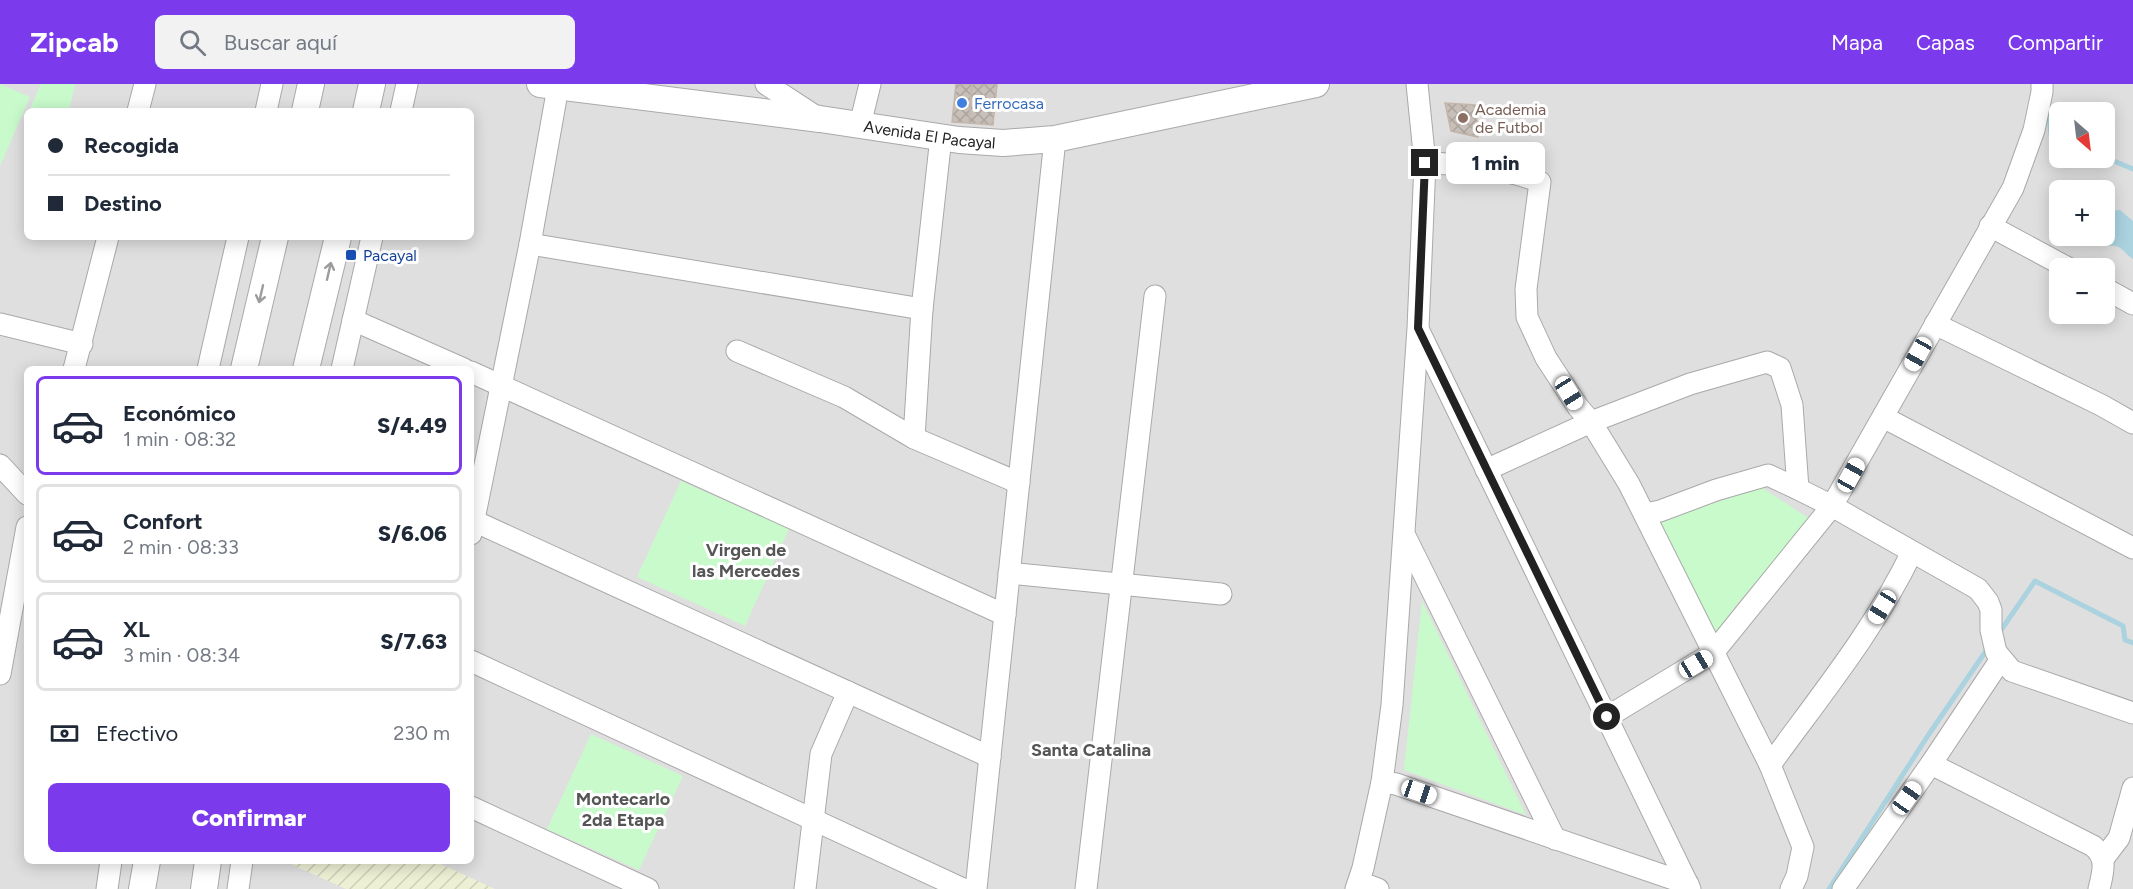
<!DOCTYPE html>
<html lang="es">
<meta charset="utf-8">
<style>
body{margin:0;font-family:Figtree,sans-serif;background:#f2f2f3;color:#1f2937;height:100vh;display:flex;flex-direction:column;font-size:22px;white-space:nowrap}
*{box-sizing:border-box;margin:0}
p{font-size:20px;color:#747a83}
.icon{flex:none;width:33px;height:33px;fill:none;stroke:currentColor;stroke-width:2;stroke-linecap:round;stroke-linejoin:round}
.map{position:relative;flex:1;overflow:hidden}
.details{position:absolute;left:24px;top:282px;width:450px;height:498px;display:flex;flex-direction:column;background:#fff;border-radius:9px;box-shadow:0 3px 15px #0003}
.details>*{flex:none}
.hud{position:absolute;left:24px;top:24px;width:450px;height:132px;border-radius:9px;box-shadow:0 3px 15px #0003;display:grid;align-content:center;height:132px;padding:0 24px;background:#fff}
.needle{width:39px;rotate:152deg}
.fabs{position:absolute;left:2049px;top:18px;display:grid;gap:12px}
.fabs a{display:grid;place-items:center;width:66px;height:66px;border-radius:9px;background:#fff;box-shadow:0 3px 15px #0003;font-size:30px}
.end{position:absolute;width:27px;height:27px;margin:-14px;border:8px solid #222;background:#fff;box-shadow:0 0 0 3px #fff}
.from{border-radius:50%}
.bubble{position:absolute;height:42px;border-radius:9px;background:#fff;box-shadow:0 3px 15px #0003;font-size:20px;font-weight:800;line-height:42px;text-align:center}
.car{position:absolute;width:18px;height:36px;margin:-18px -9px;border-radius:8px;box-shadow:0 0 4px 2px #0007;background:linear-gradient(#fff 24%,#345 0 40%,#fff 0 76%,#345 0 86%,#fff 0)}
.hud b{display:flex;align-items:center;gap:21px;height:57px;font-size:22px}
.hud b+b{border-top:2px solid #e0e1e3}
.hud i{width:15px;height:15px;background:#1f2937}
ul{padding:10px 0 0;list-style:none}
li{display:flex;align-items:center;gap:18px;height:99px;margin:0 12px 9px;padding:0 12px;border:3px solid #e0e1e3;border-radius:9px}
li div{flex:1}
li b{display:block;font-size:22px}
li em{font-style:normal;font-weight:800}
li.current{border-color:#7c3aed}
li>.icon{width:54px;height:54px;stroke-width:1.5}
.pay{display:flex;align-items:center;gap:15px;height:66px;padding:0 24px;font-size:22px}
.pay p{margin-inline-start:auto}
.primary-button{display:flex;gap:12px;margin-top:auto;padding:12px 24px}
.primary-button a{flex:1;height:69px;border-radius:9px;background:#7c3aed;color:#fff;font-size:24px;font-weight:800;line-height:69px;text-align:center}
header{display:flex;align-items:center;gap:36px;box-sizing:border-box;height:84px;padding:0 30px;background:#7c3aed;color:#fff}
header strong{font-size:28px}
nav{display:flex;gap:33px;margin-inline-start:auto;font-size:21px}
.search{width:420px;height:54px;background:#f2f2f3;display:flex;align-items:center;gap:15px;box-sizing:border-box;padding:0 21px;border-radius:9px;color:#747a83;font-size:22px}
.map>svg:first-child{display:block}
.residential{fill:#e0dfdf;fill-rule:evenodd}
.farmland{fill:url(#farmland-furrows)}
.park{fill:#c8facc}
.water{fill:#aad3df}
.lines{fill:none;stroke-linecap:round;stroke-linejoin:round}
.stream{stroke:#aad3df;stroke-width:5}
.building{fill:url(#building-cross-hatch);stroke:#c4b6ab;stroke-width:1.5}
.minor-casing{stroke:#a9a9a9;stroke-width:23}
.tertiary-casing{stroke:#a9a9a9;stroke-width:28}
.minor{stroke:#fff;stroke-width:21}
.tertiary{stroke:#fff;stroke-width:26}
.oneway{stroke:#9c9c9c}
.route{stroke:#222;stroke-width:8}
.shop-dot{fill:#3f7fe0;stroke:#fff;stroke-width:2}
.education-dot{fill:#8d6e63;stroke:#fff;stroke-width:2}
.transit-dot{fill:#1a4fb4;stroke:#fff;stroke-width:2}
.labels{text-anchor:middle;stroke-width:6;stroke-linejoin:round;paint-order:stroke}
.shop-label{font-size:16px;fill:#366cbe;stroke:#fff;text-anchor:start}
.education-label{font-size:16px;fill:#785e54;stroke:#fff;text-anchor:start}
.street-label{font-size:16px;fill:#222;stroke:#fff}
.transit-label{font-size:16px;fill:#164399;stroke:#fff;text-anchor:start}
.neighbourhood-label{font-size:18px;font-weight:bold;fill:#555;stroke:#fff}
</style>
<header>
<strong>Zipcab</strong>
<div class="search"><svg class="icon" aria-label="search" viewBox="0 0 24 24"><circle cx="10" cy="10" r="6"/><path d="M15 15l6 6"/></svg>Buscar aquí</div>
<nav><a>Mapa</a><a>Capas</a><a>Compartir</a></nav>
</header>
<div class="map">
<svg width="2133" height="805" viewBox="0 0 2133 805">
<defs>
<pattern id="farmland-furrows" width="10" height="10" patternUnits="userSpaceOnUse" patternTransform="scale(1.5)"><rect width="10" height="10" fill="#eef0d5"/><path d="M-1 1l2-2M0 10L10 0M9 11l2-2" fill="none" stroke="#ccceb7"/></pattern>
<pattern id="building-cross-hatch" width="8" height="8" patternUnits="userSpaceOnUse" patternTransform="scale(1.5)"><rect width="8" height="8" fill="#c7bfb8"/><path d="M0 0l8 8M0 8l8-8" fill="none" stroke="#aba49e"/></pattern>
</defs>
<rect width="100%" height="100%" fill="#f2efe9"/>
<path class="residential" d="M0,0H2133V805H0ZM27,27H471V153H27ZM2060,28H2104V74H2060ZM2060,106H2104V152H2060ZM2060,184H2104V230H2060ZM27,285H471V777H27Z"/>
<path class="farmland" d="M284,777H434L495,805H346Z"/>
<g class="park">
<path d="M0,0L30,13L0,82Z"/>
<path d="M41,0H75L69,27H29Z"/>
<path d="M681,397L789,445L745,542L637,493Z"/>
<path d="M1761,403L1810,435L1736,521L1714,554L1656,439Z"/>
<path d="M1422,517L1526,731L1404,686Z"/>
<path d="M591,650L683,692L639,786L547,745Z"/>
</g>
<path class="water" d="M2120,126L2133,137V175C2122,168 2123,160 2107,162L2098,152H2104L2105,130L2109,127Z"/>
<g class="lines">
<g class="stream">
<path d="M2048,22L2051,50L2060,54"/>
<path d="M2104,73L2133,85"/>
<path d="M1999,549L2035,497L2123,542L2125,556L2133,559"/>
<path d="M1829,805L1929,650L1988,564"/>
</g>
</g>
<g class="building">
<path d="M956,0H972L969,39L952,38Z"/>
<path d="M972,0H997L993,41L969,39Z"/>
<path d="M1445,19L1476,21L1478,53L1451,47Z"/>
</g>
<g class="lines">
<defs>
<g id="minor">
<path d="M766,0L818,34"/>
<path d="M138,27L145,0"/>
<path d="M266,27L272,0"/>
<path d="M401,27L407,0"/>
<path d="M860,41L870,0"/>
<path d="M1425,79C1461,80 1507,84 1540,98L1526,205L1527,233L1546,274L1578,323L1591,338L1629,400L1770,681L1803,763L1797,792L1791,805"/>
<path d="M1990,142L2068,184"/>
<path d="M530,160L922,225"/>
<path d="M2104,204L2133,220"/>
<path d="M353,236L464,285"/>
<path d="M0,240L82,260"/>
<path d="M1935,240L2101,321L2133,339"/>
<path d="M1419,247L1690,805"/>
<path d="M737,267L844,313L914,354L1019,399"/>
<path d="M74,285L108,153"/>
<path d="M208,285L238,153"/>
<path d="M342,285L372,153"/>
<path d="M471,288L1005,531"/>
<path d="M1883,333L2133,464"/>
<path d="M914,354L922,225L941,53"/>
<path d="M0,381L27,410"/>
<path d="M1486,386L1591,338L1690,300L1767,278L1780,284L1792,321L1798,405L1832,422L1978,505L1988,518L1991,526V546L1996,568L2012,587L2133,629"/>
<path d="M1645,430L1660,427L1716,406L1768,391L1798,405"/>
<path d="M474,437L990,673"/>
<path d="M471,450L530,160L558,3"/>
<path d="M1405,452L1555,755"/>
<path d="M1009,489L1221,510"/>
<path d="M471,577L963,805"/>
<path d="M0,590L27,443"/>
<path d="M1607,633L1713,569L1832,422L2013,104L2034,46L2042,8V0"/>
<path d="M1931,680L2093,762C2108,774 2103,788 2099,805"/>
<path d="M1770,681C1820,612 1875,545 1912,468"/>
<path d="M1382,698L1396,700L1688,800"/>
<path d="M471,723L648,805"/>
<path d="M2103,775L2119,754L2133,704"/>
<path d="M1359,798L1378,805"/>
<path d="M107,805L111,777"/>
<path d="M238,805L242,777"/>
<path d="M805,805L821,670L848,608"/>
<path d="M976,805L1055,55"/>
<path d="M1086,805L1155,212"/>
<path d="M1356,805L1363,784L1382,698L1392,621L1418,244L1425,79L1417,0"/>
<path d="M1843,805L1931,680L2001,575"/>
</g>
<g id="tertiary">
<path id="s1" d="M540,0L820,35L959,56L1003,59L1055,55L1316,0"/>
<path d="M305,27L311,0"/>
<path d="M366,27L372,0"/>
<path d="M244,285L275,153"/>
<path d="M306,285L338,153"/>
<path d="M142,805L147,777"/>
<path d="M204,805L208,777"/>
</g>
</defs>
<use href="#minor" class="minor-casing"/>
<use href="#tertiary" class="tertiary-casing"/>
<use href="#minor" class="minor"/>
<use href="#tertiary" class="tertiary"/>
</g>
<defs><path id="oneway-shaft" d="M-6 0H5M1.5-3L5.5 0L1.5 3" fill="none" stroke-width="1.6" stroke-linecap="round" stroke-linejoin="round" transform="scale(1.5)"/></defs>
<g class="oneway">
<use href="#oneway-shaft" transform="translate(329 187) rotate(-77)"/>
<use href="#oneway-shaft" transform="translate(261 210) rotate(103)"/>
</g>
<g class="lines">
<path class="route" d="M1425,79L1418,244L1607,633"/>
</g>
<circle class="shop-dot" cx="962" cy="19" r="6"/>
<circle class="education-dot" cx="1463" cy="34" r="6"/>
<rect class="transit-dot" x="345" y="165" width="12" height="12" rx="3"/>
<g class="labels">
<g class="shop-label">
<text x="974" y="25">Ferrocasa</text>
</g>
<g class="education-label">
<text x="1475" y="31">Academia<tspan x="1475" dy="18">de Futbol</tspan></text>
</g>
<g class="street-label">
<text dy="6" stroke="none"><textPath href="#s1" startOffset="393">Avenida El Pacayal</textPath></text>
</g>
<g class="transit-label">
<text x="363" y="177">Pacayal</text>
</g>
<g class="neighbourhood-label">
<text x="746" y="472">Virgen de<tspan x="746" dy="21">las Mercedes</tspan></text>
<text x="1091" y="672">Santa Catalina</text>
<text x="623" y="721">Montecarlo<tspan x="623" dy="21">2da Etapa</tspan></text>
</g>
</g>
</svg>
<div class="fabs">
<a><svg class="needle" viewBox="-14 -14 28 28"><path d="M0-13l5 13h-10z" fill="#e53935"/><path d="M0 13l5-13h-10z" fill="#747a83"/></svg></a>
<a>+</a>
<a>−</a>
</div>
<i class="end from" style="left:1607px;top:633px"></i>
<i class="end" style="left:1425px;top:79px"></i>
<div class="bubble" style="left:1446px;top:58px;width:99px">1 min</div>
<i class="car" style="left:1918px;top:270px;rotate:209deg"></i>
<i class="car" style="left:1569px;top:309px;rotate:148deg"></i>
<i class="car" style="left:1851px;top:391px;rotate:29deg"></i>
<i class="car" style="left:1882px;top:523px;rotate:212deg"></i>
<i class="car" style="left:1696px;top:580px;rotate:59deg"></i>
<i class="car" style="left:1419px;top:708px;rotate:109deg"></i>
<i class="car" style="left:1907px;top:714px;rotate:35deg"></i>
<div class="hud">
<b><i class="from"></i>Recogida</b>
<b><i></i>Destino</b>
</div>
<section class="details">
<ul>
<li class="current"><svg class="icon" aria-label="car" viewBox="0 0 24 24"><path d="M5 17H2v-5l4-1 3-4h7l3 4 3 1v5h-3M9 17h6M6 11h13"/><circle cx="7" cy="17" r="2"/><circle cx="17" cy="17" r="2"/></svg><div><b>Económico</b><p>1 min · 08:32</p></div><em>S/4.49</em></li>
<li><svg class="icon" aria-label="car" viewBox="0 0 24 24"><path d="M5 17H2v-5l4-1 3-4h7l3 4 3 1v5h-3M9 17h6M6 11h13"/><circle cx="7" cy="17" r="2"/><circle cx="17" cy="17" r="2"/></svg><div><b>Confort</b><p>2 min · 08:33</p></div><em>S/6.06</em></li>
<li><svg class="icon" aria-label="car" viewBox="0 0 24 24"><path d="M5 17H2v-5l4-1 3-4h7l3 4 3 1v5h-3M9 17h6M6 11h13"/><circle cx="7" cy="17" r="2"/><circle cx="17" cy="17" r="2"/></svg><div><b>XL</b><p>3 min · 08:34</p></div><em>S/7.63</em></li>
</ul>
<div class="pay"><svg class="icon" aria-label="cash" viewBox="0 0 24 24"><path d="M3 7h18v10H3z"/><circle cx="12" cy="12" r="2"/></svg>Efectivo<p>230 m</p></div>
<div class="primary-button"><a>Confirmar</a></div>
</section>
</div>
